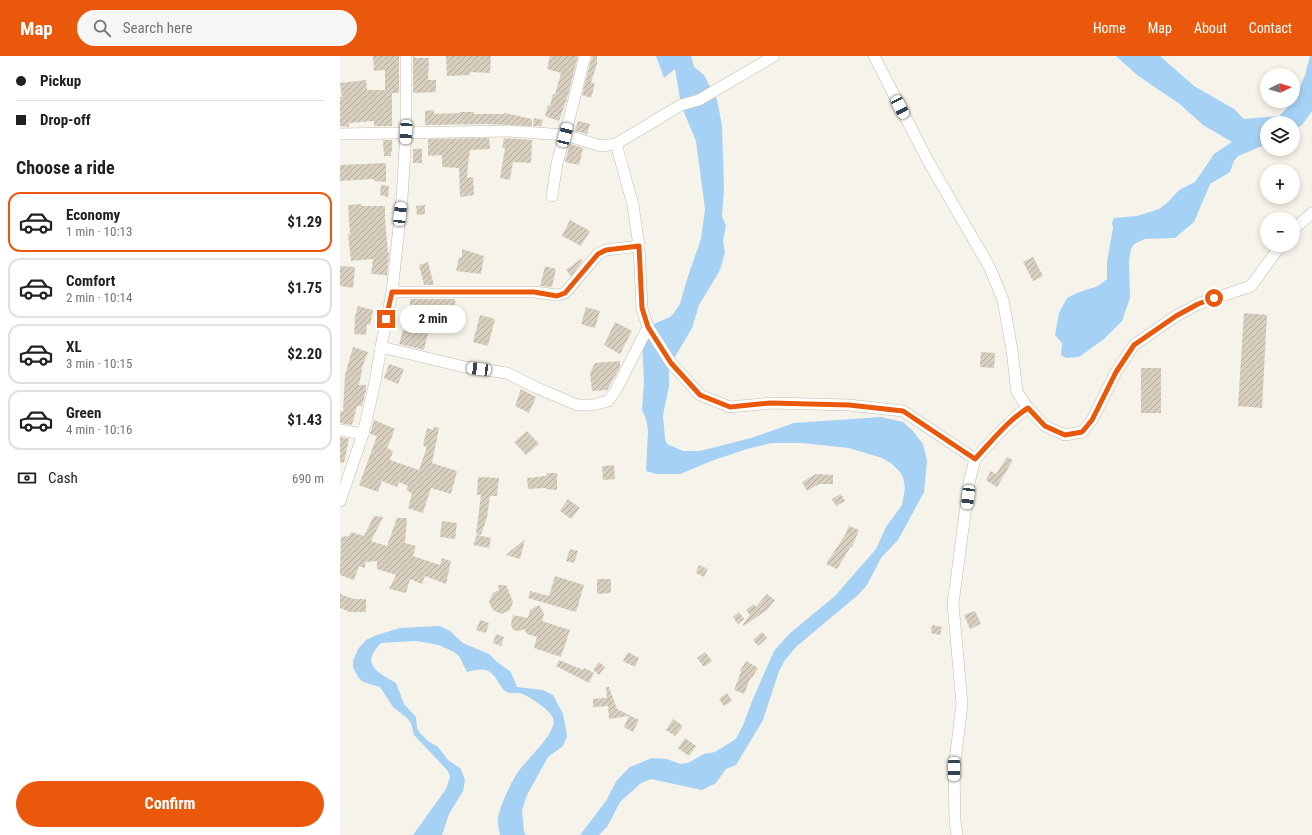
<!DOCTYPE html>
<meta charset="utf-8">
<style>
body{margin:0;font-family:"Roboto Condensed",sans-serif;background:#f6f6f6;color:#202124;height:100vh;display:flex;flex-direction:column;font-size:15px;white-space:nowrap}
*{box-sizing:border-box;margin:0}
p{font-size:13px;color:#757577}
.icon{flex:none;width:22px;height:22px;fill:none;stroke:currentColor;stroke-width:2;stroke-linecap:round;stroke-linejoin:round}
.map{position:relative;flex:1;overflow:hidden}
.panel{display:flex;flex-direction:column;background:#fff;width:340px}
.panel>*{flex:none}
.banner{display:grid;align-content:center;height:88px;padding:0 16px;background:#fff}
.needle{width:26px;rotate:85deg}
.tools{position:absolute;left:920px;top:12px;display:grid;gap:8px}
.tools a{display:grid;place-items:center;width:40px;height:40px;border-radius:50%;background:#fff;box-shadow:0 2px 6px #0003;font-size:20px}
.end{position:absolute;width:18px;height:18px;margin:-9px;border:5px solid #ea580c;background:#fff;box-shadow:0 0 0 2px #fff}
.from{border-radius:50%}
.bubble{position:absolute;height:28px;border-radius:14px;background:#fff;box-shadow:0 2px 6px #0003;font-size:13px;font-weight:700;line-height:28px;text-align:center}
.car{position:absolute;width:12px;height:24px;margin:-12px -6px;border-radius:5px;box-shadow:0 0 3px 1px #0007;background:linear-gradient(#fff 24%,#345 0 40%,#fff 0 76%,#345 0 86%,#fff 0)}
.banner b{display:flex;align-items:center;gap:14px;height:38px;font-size:15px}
.banner b+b{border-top:1px solid #e0e0e0}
.banner i{width:10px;height:10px;background:#202124}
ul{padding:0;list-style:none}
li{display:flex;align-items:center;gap:12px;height:60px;margin:0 8px 6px;padding:0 8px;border:2px solid #e0e0e0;border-radius:12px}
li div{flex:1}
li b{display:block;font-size:15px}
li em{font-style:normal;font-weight:700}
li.on{border-color:#ea580c}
li>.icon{width:36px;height:36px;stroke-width:1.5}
h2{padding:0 16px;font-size:18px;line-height:48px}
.pay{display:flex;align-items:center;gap:10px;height:44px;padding:0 16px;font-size:15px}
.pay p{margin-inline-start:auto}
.primary-button{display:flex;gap:8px;margin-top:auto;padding:8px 16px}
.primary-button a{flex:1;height:46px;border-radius:24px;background:#ea580c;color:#fff;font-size:16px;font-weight:700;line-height:46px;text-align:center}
header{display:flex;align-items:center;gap:24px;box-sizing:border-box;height:56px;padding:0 20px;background:#ea580c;color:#fff}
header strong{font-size:19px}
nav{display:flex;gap:22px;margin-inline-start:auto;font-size:14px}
.search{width:280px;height:36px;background:#f6f6f6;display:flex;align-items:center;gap:10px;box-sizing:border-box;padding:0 14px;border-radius:22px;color:#757577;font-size:15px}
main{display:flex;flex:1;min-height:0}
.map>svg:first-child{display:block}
.water{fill:#a5d1f5}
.building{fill:url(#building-hatch)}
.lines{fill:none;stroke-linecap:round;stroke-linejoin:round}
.minor-casing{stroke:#c2bbac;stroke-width:12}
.minor{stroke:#fff;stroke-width:11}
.route{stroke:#ea580c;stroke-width:5}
</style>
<header>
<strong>Map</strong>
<div class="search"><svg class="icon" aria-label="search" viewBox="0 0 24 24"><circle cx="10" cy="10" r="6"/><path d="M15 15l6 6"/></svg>Search here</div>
<nav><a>Home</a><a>Map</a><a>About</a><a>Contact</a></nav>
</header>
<main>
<section class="panel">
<div class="banner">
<b><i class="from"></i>Pickup</b>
<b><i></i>Drop-off</b>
</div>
<h2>Choose a ride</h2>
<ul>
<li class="on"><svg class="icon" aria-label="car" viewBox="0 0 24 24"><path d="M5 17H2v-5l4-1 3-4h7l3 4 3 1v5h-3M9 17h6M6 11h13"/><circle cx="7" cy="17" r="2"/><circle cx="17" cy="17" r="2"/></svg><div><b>Economy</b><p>1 min · 10:13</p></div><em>$1.29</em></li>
<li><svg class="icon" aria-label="car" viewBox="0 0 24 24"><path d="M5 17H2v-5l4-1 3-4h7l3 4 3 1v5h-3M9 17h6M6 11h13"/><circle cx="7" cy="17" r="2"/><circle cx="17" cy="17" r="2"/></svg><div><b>Comfort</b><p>2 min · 10:14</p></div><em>$1.75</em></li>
<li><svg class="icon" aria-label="car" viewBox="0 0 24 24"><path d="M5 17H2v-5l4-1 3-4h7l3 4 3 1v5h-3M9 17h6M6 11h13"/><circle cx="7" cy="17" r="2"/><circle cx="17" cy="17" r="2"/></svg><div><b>XL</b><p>3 min · 10:15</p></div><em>$2.20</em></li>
<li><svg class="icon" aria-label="car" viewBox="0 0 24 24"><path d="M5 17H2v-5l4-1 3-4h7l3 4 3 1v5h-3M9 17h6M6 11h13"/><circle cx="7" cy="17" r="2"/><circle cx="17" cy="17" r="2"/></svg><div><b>Green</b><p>4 min · 10:16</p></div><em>$1.43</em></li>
</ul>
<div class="pay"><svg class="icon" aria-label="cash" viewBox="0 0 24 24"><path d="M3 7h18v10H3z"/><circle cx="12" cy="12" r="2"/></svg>Cash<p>690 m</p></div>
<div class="primary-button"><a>Confirm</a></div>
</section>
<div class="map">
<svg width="972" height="779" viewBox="0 0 972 779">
<defs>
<pattern id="building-hatch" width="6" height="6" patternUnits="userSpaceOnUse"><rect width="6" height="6" fill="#d8cfbf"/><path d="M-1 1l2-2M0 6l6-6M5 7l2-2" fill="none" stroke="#b1aa9c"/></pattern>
</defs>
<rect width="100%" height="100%" fill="#f6f3ea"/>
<g class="water">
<path d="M316,0H351L354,11L364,19L377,44L382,69L384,132L382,160L386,170L383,185L385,196L380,214L359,249L352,272L329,311V330L323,359L325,383L327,388L343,395H360L411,382L454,367L541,361L563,366L572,374L583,388L587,405L584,436L558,484L541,502L527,529L518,539L457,590L445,604L439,615L423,664L396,709L386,713L376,727L362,734L311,723L301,727L280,746L267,771L259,779H240L266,745L277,724L290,711L312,702L326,703L341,708L348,707L364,698L375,696L396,683L403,669L413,643L434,595L449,578L495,540L536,493L546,471L562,449L565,432L563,421L560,416L552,408L542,402L509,392L462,387H431L407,393L374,404L340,418H316L306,415L308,375L306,363L302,354L304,326L302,285L305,275L314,268L330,261L334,257L340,248L347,223L361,183L365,153L356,85L341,49L335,13L324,22Z"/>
<path d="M776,0H820L854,30L894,53L904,63L939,60L954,45L965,19L970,0H972V55L962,69L953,75V67H927V88L898,100L894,105L890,116L870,128L854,166L835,182L805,183L794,188L791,193L789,205L790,242L782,265L764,283L739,301L726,302L721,299L722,287L715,279L719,257L727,242L737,237L758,230L767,223V206L773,172L772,167L774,162L797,160L819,153L828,146L839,134L855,126L874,98L892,86L863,69L841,49L797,19Z"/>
<path d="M100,570L110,575L123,587L149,598L157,606L171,616L177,631L203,634L213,639L223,658L227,680L223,690L208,701L187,739L182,754L184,776L186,779H160C159,773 157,766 158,761C161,748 170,728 178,716C185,705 219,675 213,662C209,653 188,639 179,637C175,636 171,638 167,636C164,635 162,633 161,630C150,612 147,611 127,616L119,600L114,596L99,589L76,585L41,587C20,608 37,616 56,627L64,648L76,661L77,672L80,677L88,685L98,691L108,704L121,713L125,724L123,735L109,758L102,779H73L106,733L110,721L108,715L74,679L71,667L67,662L53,651L40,631L23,626L18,621L13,611V605L18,593L26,584L37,579L60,572Z"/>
</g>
<g class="building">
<path d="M33,0H59V37H52V70H34V65L9,67V71L0,70V41H2L0,27L26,24L27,34H45V14L34,15Z"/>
<path d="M73,0H75V2H89L88,24H96V36L73,37Z"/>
<path d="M106,0H151L150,17L130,16V19L107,20Z"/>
<path d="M210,0H238L228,39L219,65L205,60L208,49L210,50L213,38L215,39L221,17L207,13Z"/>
<path d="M252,0H257V8L251,26L255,28L251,42L242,39Z"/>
<path d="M94,54V58L119,57V56H134V58H164V57L192,63V70L147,68L85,69V55Z"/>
<path d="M194,62L203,64L201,70H193Z"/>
<path d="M238,65L250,68L247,78L235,75Z"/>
<path d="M149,82L150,93L130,94V99L129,98L127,122L133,121L134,139L120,141L119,112L102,111V99L88,100V83Z"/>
<path d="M164,82L192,84L191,107L173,106L170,124L160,122L165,92H162Z"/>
<path d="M52,84V96H51V100H44L43,84Z"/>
<path d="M230,88L243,92L239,109L225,106Z"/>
<rect x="73" y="93" width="9" height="14"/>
<path d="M46,107V126L34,125V123L0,125V109Z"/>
<path d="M41,129L49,130L48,141L40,139Z"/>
<path d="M22,148V150H45V163L48,197H49L47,219L31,218L33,203L11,205L8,178H10L8,149Z"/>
<path d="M85,149V158L77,159L76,150Z"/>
<path d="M230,164L250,175L241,190L222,180Z"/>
<path d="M122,193L144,200L141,218L116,215L119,202L122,201Z"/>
<path d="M693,201L703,220L693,225L683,206Z"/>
<path d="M241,203L243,205L231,220L226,214Z"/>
<path d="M88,206L90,214L94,229H84L79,209Z"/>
<path d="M0,210L15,211L13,232L0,230Z"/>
<path d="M205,210L216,213L212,231L200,230Z"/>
<path d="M70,243H115L116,257L124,256L125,264L112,266L113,276L89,272L84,294L59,288L63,274L71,276L74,251H70Z"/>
<path d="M18,250L33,254L30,269L27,268L26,279L14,278L15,265H14Z"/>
<path d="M246,251L260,255L255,272L241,268Z"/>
<path d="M904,257L927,259L922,352L898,350Z"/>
<path d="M140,259L155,263L148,290L133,286Z"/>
<path d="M275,266L292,275L280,298L264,289Z"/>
<path d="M13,291L28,296L21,314H22L19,329H26V334L22,350H17L12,369L0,367V355L3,356L5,319Z"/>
<path d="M641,296L655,297L654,312L640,311Z"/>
<path d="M280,305V311L267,334L252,335L250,317L255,307Z"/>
<path d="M49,308L64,313L58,328L44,322Z"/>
<rect x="801" y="312" width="20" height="45"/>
<path d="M181,333L196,341L189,357L175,350Z"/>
<path d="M34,364L55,373L47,392L53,395L50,404L79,414L87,391L83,390L87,372L93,374L94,371L99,372L92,407L117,415L111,438L91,432L83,457L68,452L72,437L66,434L68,430L59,426L57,431L42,425L38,436L19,429L37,380L30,378Z"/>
<path d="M187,375L199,388L186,399L174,386Z"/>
<path d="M0,381L9,383L4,407L0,406Z"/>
<path d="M667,401L673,404L657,431L646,424L651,415L656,418Z"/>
<path d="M274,409L275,423L263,424L262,410Z"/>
<path d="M207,417H217V434L206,433V432L188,433L187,422L206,420Z"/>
<path d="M476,418L493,419V428H479L467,435L462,426Z"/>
<path d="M138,421L159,422L157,440H150L147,461L141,479L136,478L141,439H137Z"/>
<path d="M501,438L505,445L496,450L492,443Z"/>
<path d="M228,443L240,452L231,463L220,455Z"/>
<path d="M34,460L43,461L31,485L47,490L57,462H67L65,487L76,490L73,500L100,509L102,502L111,505L106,528L85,520L82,528L70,523L66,537L49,533L56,519L37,513V505L25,506V512L19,510L14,524L0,519L1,481L9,480L11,476L24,480Z"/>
<path d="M102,465L117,467L115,483L100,481Z"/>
<path d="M509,470L519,474L512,491L511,490L497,513L486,508L505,479Z"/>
<path d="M137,479L151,482L149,492L133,489Z"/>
<path d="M185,483L180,503L166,499Z"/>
<path d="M230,493L238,495L234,507L226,505Z"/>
<path d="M359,509L368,513L364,521L356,517Z"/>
<path d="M215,520L244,529L236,556L188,542L190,535L209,540Z"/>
<path d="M257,523H271V537L257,538Z"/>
<path d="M158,529H166L173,546L170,554L161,558L153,554L149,546L153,537L159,534Z"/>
<path d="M0,538L14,543H26V556H10L0,552Z"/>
<path d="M427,538L435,544L428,553L404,570L403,568L410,559L406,554L414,548L416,551Z"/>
<path d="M199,549L204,558L202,565L230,574L221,601L194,592L197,581L187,578L184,573L179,575L173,574L171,568L173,559L188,562L190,554Z"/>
<path d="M635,555L641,568L630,573L624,559Z"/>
<path d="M399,556L404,563L398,568L393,561Z"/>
<path d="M140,564L149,567L146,577L136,574Z"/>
<path d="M592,569L602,571L600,579L591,577Z"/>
<path d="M422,576L427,582L418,590L413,584Z"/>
<path d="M156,578L164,581L161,590L153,587Z"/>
<path d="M288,596L299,602L295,611L283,605Z"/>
<path d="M365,596L372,605L364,611L357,602Z"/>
<path d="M219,604L243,614L244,612L254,617L249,627L216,610Z"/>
<path d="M406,605L418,612L412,622L411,621L404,638L394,634L401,616L400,615Z"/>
<path d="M259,606L265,611L259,619L253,614Z"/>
<path d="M266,631H269L277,653L299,664L293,676L284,671L289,660L269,663L268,650L253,651V643L267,642Z"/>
<path d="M387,637L392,645L384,650L379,643Z"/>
<path d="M333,663L343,670L335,680L326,674Z"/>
<path d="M345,682L356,690L349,700L338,692Z"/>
</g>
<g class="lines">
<defs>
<g id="minor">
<path d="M534,0L587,103L650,212L663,244L672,294L677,336L688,352L705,370L716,375L725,379L742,376L752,364L776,316L794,289L836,260L858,248L911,230L941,189"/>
<path d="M0,78L169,75L225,79L261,90L276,88L341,49L359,44L434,0"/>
<path d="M276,88L293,149L299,190L302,253L308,271L331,307L360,339L390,351L431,347L509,349L563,355L635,403"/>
<path d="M212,140L217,107L225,79L245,0"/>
<path d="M953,174L972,157"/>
<path d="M52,236H194L217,239L225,237L258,198L266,194L299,190"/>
<path d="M41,291L125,311L167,317L195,331L237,349H253L268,345L276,334L308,271"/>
<path d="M0,374L23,378"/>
<path d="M0,445L23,378L35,326L41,291L52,236L62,142L66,76V0"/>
<path d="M617,779L615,765L614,713L622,648L613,548L629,427L635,403L662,374L680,357L688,352"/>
</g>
</defs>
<use href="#minor" class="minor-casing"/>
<use href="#minor" class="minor"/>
</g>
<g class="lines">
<path class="route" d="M46,263L52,236H194L217,240L225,237L258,198L266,194L299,190L302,252L308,271L331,307L360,339L390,351L430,347L509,349L563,355L635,403C652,385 667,365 688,352L705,370L716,375L725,379L742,376L752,364L776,316L794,289L836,260L858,248L874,242"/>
</g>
</svg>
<div class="tools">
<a><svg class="needle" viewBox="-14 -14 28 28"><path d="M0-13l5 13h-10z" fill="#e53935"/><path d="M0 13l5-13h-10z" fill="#757577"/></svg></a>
<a><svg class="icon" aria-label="layers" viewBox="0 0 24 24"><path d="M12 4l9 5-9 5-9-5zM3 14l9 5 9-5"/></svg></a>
<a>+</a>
<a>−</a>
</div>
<i class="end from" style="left:874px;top:242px"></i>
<i class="end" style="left:46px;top:263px"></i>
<div class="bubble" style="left:60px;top:249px;width:66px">2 min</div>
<i class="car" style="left:560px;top:51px;rotate:153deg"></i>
<i class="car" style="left:66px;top:76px;rotate:183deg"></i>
<i class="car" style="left:225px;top:79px;rotate:14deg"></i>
<i class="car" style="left:60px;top:158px;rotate:6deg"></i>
<i class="car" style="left:139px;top:313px;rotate:277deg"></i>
<i class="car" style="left:628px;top:441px;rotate:187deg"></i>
<i class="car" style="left:614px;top:713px;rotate:180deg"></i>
</div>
</main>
